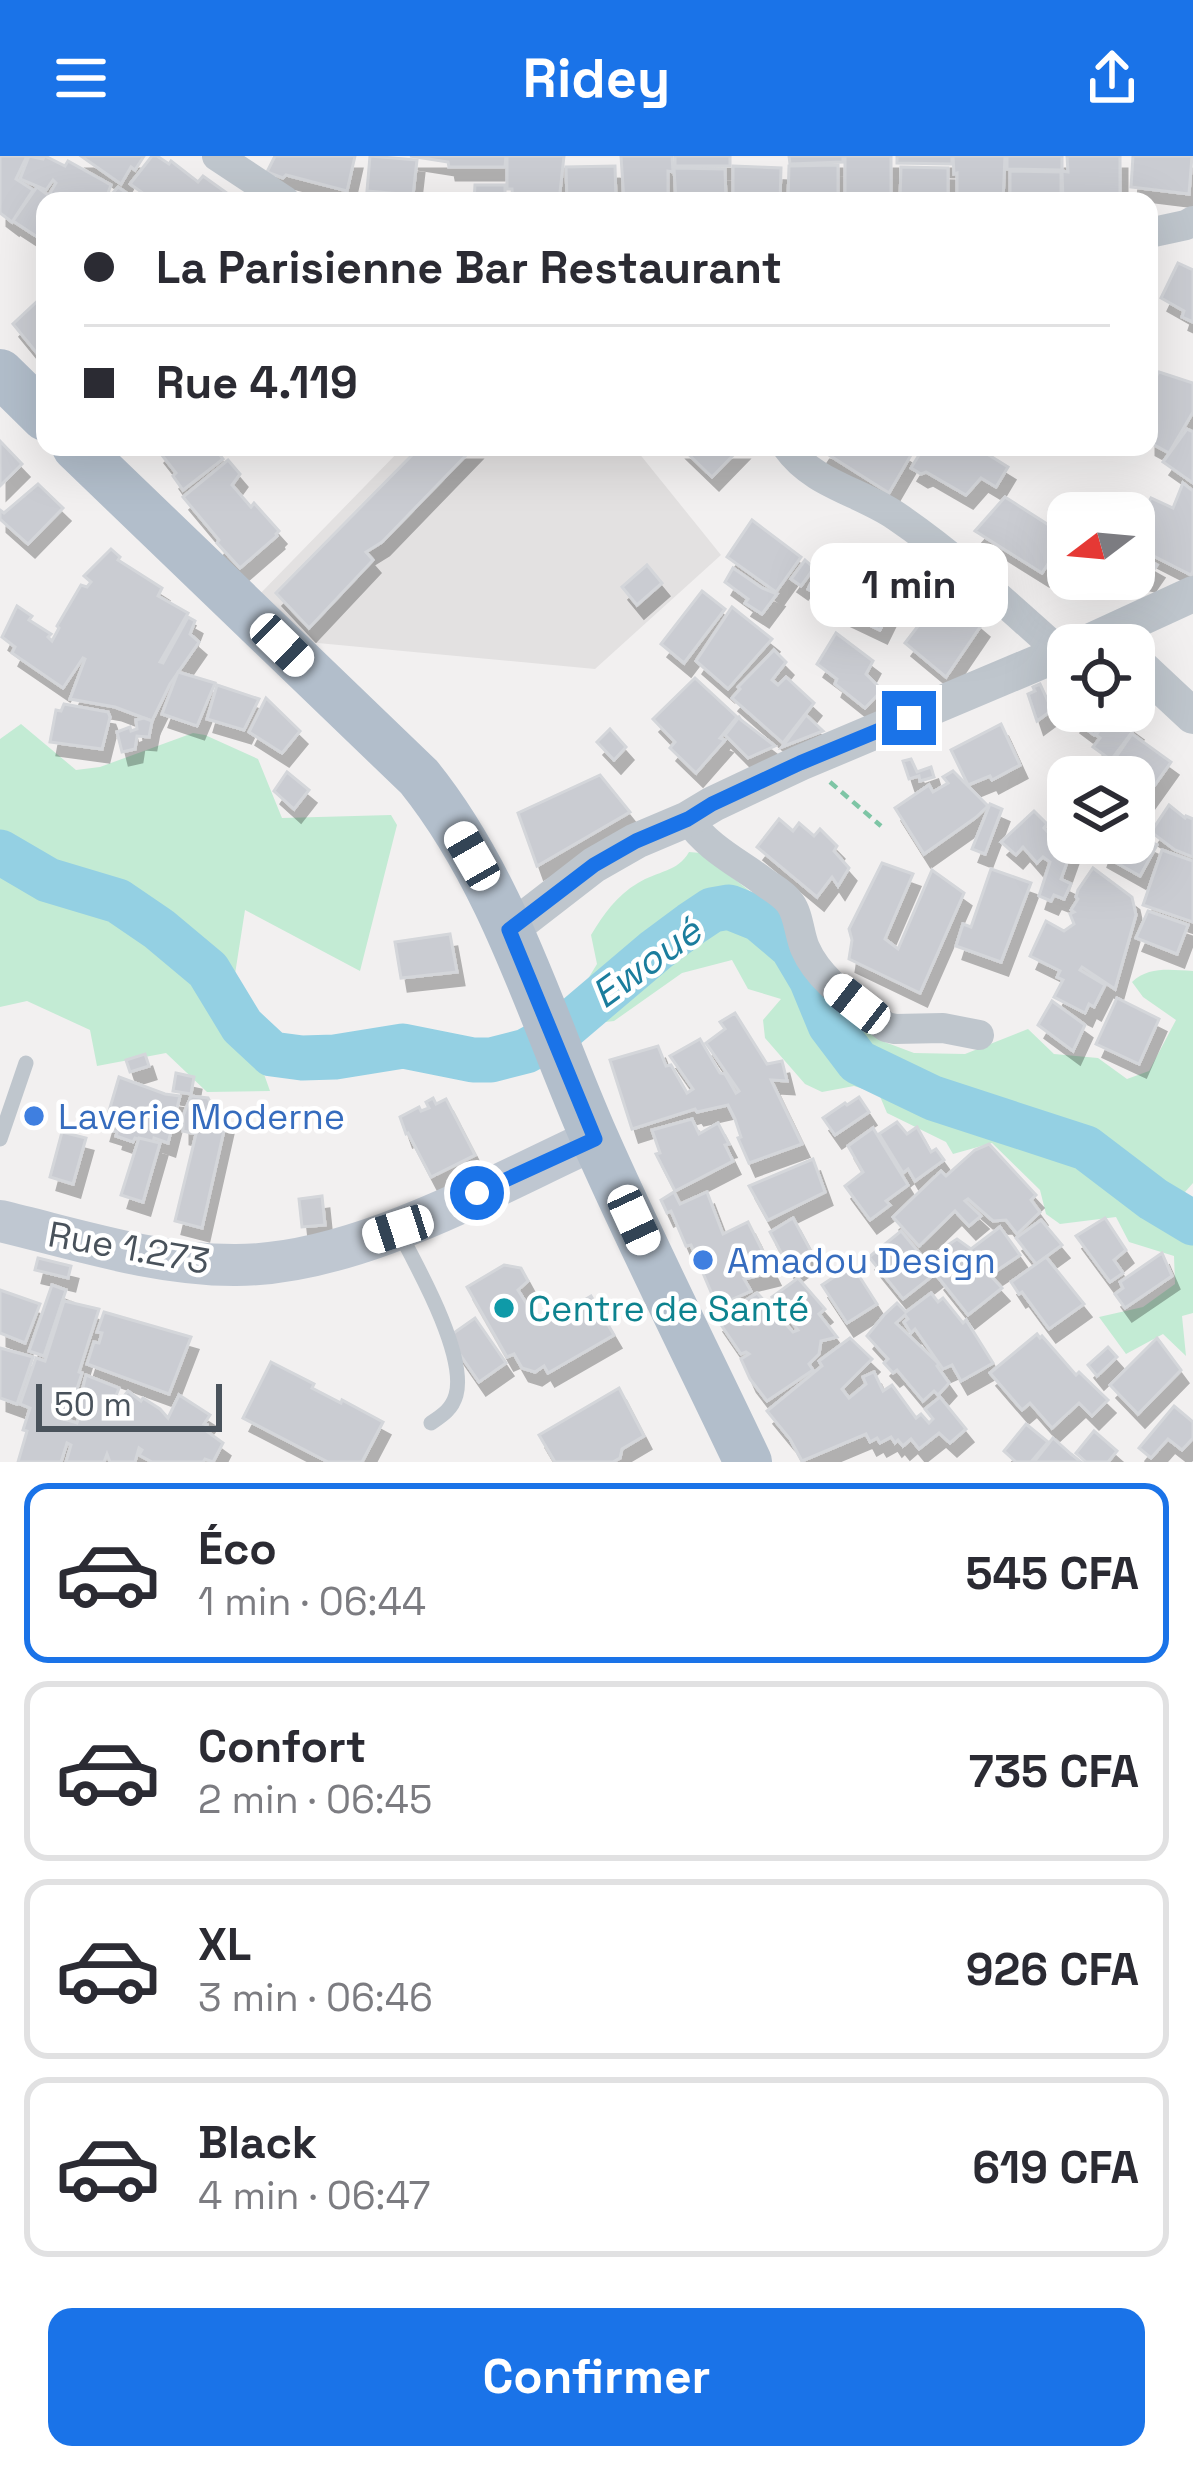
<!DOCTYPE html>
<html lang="fr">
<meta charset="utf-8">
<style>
body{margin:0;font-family:"Space Grotesk",sans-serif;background:#f2f2f3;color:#2b2b33;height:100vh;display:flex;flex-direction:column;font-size:45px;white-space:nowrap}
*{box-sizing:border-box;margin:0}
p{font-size:39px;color:#7c7c81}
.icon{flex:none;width:66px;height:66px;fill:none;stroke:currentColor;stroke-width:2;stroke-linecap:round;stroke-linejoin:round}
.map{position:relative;height:1306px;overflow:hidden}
.details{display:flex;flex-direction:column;background:#fff;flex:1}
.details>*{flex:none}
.top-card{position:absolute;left:36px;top:36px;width:1122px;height:264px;border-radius:24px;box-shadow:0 12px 48px #0002;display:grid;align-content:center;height:264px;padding:0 48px;background:#fff}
.needle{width:78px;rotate:254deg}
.fabs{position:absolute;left:1047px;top:336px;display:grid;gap:24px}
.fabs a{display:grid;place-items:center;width:108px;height:108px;border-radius:24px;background:#fff;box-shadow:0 12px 48px #0002;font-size:60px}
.scale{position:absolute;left:36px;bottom:30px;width:186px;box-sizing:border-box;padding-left:12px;border:6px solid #49525b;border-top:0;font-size:33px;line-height:42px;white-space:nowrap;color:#49525b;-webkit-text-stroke:9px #fff;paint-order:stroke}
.end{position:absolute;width:54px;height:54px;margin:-27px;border:15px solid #1a73e8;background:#fff;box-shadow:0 0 0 6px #fff}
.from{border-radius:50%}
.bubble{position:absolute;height:84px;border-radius:24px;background:#fff;box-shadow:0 12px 48px #0002;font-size:39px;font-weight:800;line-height:84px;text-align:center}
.car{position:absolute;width:36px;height:72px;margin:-36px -18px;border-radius:15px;box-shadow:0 0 9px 3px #0007;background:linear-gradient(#fff 24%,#345 0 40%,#fff 0 76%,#345 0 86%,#fff 0)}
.top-card b{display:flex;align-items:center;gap:42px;height:114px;font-size:45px}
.top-card b+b{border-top:3px solid #e1e1e2}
.top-card i{width:30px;height:30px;background:#2b2b33}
ul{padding:21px 0 0;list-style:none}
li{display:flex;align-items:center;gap:36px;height:180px;margin:0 24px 18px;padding:0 24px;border:6px solid #e1e1e2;border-radius:24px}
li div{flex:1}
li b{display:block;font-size:45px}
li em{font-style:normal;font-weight:800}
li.on{border-color:#1a73e8}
li>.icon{width:108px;height:108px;stroke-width:1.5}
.primary-button{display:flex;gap:24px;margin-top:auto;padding:24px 48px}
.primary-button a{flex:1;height:138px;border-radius:24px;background:#1a73e8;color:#fff;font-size:48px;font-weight:800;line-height:138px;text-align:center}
header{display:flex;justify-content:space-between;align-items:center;height:156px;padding:0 48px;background:#1a73e8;color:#fff;font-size:54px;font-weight:800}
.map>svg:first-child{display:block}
.education{fill:#e3e1e1}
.green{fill:#c3ebd4}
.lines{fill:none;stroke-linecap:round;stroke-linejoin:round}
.river{stroke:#94d0e3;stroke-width:45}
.building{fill:#caccd2;stroke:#d4d6da;stroke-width:3;filter:url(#shadow)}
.path{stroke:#7ec5a5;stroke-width:4.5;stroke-dasharray:9 6;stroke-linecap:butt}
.service{stroke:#bfc6cd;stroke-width:15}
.minor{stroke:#bfc6cd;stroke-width:30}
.tertiary{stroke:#bfc6cd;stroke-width:36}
.secondary{stroke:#bfc7d1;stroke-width:42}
.primary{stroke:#b2becb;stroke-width:48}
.route{stroke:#1a73e8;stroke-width:15}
.shop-dot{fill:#3f7fe0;stroke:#fff;stroke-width:4.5}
.culture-dot{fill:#0f9aa8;stroke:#fff;stroke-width:4.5}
.labels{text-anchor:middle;stroke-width:9;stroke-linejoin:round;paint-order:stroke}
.shop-label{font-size:36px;fill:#366cbe;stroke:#fff;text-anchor:start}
.street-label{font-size:36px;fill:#49525b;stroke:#fff}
.culture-label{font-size:36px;fill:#0d838f;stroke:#fff;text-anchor:start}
.water-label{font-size:39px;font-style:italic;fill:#1b7d9d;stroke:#fff}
</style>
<header><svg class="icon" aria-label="menu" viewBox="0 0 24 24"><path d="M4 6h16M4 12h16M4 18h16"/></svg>Ridey<svg class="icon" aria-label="share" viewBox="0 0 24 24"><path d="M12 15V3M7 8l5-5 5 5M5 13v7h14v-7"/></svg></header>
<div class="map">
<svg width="1193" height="1306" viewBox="0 0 1193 1306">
<defs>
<filter id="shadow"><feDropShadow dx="7" dy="13" stdDeviation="0" flood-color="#0004"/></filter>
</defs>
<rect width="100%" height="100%" fill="#f2f0f0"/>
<path class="education" d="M403,291H634L721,399L595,513L296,485L255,443Z"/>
<g class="green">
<path d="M21,568L76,614L100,611L193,577L205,579L258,603L282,662L391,659L397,669L360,815L245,754L233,831L270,935L207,936L166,897L97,910L90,874L27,845L0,851V583Z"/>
<path d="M689,696L701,697L770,751L826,834L882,885L914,897L965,898L1028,873L1054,898L1098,902L1127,923L1149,915L1176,864L1143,841L1132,826C1149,810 1171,814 1193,815V1027L1185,1036L1193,1058V1157L1182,1160L1186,1200L1163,1178L1126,1198L1099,1161L1143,1151L1175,1128L1174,1100L1129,1086L1116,1061L1060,1068L1046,1058L1040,1034L992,987L953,998L946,986L887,957L879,938L854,930L822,936L805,928L765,882L763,864L781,843L748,833L732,804L682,817L614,865L580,869L574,846L597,808L591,779C604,758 616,740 638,727C657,715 678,716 689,696Z"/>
</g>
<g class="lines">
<path class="river" d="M0,696L48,724L118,745L159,773L208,814L242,870L272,898L302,902L335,901L403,890L473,904H491L526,895L557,878L656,794L691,768L712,754L729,751L759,763L792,791L811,823L830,869L858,906L933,942L1086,992L1153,1043L1193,1067"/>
</g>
<g class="building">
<path d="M0,0H27L16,23L33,34L12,66L0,57Z"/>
<path d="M29,0L43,3L44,1L37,0H45L65,10L68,5L111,29L105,45H74L63,39L60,44L50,37L56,27L53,24L46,34L20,23Z"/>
<path d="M81,0H144L135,14L131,11L121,28Z"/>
<path d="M152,0H157L169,8L171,5L198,26L203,20L238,45H154L130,28Z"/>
<path d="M275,0H355L347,35L286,19L283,22L267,16Z"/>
<path d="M370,0L417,4L413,39L367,35Z"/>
<path d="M410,0H506L505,11H449L448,6Z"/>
<path d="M507,0H564L559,45H513L512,33H507Z"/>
<path d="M621,0H672L673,16L668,15V45H624Z"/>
<rect x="675" y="0" width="55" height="10"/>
<path d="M789,0H843V6L790,8Z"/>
<rect x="845" y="0" width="46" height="45"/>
<path d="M897,0H952V8L897,7Z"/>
<path d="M953,0H1005L1003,45H957V17L954,18Z"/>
<path d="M1007,0H1062V14L1007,13Z"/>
<path d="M1067,0H1120V45H1063L1062,15L1068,16Z"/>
<path d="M1133,0H1192L1189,38L1131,31Z"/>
<path d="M838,9V45H788L789,10Z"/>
<path d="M615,10L616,45H567L566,11Z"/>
<path d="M733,10L781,12L780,45L733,44Z"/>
<path d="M901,11L948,12V45H900Z"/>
<path d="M674,12L725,13L726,45H676Z"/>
<path d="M1010,15L1061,16V45H1010Z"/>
<path d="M475,29H505V45H474Z"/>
<path d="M37,31L56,45H45V80L42,84L13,65Z"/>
<path d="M118,31L135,43L138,40L144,45H106Z"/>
<path d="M1178,107L1193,114V166L1182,161L1184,155L1161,142Z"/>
<path d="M45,138V207L13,168Z"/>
<path d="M1159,216L1193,227V256L1169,297L1149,286V231Z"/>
<path d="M1187,273L1193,276V327L1163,306Z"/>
<path d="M0,285L22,308L0,330Z"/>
<path d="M214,291L223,303L183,334L173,320L176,317L158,294L161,291Z"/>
<path d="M420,291H474L382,386L366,396L373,404L309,472L276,437Z"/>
<path d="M681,291H741L712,321Z"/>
<path d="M823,291H899L911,299L889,337L821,294Z"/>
<path d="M924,291H976L1008,311L996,331L981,322L966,339L926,316L921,318L911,312Z"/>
<path d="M228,304L240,318L232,329L251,351L254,347L279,375L276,378L277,380L240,412L217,387L219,384L183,341Z"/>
<path d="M1183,327L1193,335V415L1191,419L1134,390V374L1151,342L1173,352Z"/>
<path d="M38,328L63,352L28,388L0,363V354L4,357Z"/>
<path d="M1005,341L1066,380L1042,417L975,375Z"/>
<path d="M752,364L801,401L776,436L727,401Z"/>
<path d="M111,393L120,401L118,404L162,432L158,440L188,457L160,506L163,507L188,461L195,465L190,478L199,486L170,528L152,565L115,551L70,543L85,503L83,502L63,532L12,497L15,491L2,481L17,450L32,460L29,464L51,478L48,481L52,485L59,472L57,470L81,429L87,431L91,426L84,420Z"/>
<path d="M1063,395L1068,397V418L1065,421L1051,414Z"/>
<path d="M1134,396L1157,409L1148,422L1134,419Z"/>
<path d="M862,402L905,423L880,474L838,454Z"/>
<path d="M805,404L814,412L801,430L791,423Z"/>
<path d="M647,409L662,427L637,449L622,431Z"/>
<path d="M733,412L762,432L777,438L762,458L745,447L748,443L725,426Z"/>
<path d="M817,415L837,424L827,443L808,433Z"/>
<path d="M702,435L725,453L684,507L661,488Z"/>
<path d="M944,436L982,468L946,521L905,487Z"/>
<path d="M732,451L772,483L728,533L696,505Z"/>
<path d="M836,477L873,505L866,518L882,534L865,552L835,528L837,523L817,508Z"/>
<path d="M774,494L786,506L772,524L778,529L786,521L814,547L783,587L732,542L740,533L738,531Z"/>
<path d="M178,516L215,527L197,570L162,558Z"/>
<path d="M695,522L737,561L720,582L725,584L696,617L670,592L675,586L653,563Z"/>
<path d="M1040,528L1052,554L1037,565L1028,538L1035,535L1033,531Z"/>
<path d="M217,529L259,543L244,574L207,563Z"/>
<path d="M266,542L300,575L282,597L249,576Z"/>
<path d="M64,548L108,556L110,561L102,593L50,586L56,554L61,555Z"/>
<path d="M1080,555H1091L1104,565L1094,579L1074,564Z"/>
<path d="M1114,555L1136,571L1111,604L1093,591L1100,582L1096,579Z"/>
<path d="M806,559L823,575L782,591Z"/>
<path d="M739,561L741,564L775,590L748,602L725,579Z"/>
<path d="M144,562L152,565L149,581L137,580L135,593L122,596L117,576L130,571L131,575L137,573L136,564Z"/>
<path d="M1001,568L1020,609L992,624L990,620L968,629L951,594Z"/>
<path d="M610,573L626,591L614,604L597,586Z"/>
<path d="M1132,578L1171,606L1144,644L1134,637V621H1112L1105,617Z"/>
<path d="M911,603L917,616L931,611L934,621L920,625L919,620L909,623L903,605Z"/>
<path d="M953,615L988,650L975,662L924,698L895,652L929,629L933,636L948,627L943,621Z"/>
<path d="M287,616L309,634L294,653L274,635Z"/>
<path d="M600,619L630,656L537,710L518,657Z"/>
<path d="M990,648L1002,653L985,698L972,693Z"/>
<path d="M1169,649L1185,662L1186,660L1193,663V701L1175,694L1151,676Z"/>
<path d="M1034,655L1047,668L1044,672L1059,688L1071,695L1061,723L1071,728L1064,743L1054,739L1051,745L1039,740L1050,706L1043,701L1037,707L1023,691L1016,699L1001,686Z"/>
<path d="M779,663L793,675L799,667L814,680L820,673L837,690L834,695L849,712L838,730L832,721L817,741L757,691Z"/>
<path d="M1134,678L1157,689L1140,720L1101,698L1105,687H1134Z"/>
<path d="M1162,694L1193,705V766L1143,749Z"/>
<path d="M882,707L913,718L885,783L898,793L932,714L964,737L920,837L849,803L852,784L849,773Z"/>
<path d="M1093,712L1132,741L1136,759L1115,833L1082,811L1080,814L1105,829L1094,851L1089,848L1085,857L1054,841L1063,824L1057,821L1060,815L1030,800L1046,765L1064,775L1074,768L1070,758L1074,756L1071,754L1078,743L1076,741L1078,734Z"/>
<path d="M991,713L1031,727L1001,806L956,790L963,768L971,771Z"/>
<path d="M1148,755L1188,769L1177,798L1136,782Z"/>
<path d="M450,778L457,816L401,822L395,786Z"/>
<path d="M1117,842L1159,863L1139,908L1096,888Z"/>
<path d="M1052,845L1085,869L1073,895L1038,869Z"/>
<path d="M735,857L767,908L782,905L787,925L771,924L802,988L749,1007L738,982L741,981L735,963L728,949L697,956L695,953L632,973L610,904L658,890L666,910L671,909L687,937L693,933L670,900L700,883L720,917L725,918L736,937L739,935L706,887L725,873L720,866Z"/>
<path d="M145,898L149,910L130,916L126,904Z"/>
<path d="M176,917L194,921L191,938L173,935Z"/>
<path d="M119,921L165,938L180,940L168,987L154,982L153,987L135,982L133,986L116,980L117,976L104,972Z"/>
<path d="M191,940L208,942L214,954L227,961L202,1072L175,1065L196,978L183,975V960Z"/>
<path d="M859,941L869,956L835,979L823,962L845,947L847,949Z"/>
<path d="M433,942L436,948L446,943L475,999L431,1021L408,977L406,978L400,961L419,951L421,955L429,952L426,946Z"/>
<path d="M692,963L699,978L718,967L729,988L725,989L733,1005L675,1035L656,998L660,997L652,974Z"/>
<path d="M897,966L907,978L917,971L931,996L936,993L944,1004L915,1025L908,1013L903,1017L879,978Z"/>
<path d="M873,972L908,1029L886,1045L890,1049L870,1064L845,1030L863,1016L848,990Z"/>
<path d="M62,976L86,982L73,1028L50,1021Z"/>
<path d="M139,982L160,987L143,1046L121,1039Z"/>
<path d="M989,988L1036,1039L1031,1044L1040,1056L1017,1078L1006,1064L993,1065L968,1043L965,1045L981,1060L969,1070L955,1055L919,1090L893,1061L941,1015L946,1020L975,994Z"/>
<path d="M813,1003L825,1036L768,1064L749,1030Z"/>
<path d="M674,1036L680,1048L707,1036L723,1078L748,1066L773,1116L744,1123L751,1135L717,1150L691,1089L686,1090L671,1055L667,1057L661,1044Z"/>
<path d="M322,1040L325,1069L302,1071L299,1043Z"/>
<path d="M793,1062L813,1099L791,1115L770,1076Z"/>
<path d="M1105,1062L1126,1094L1114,1104L1123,1117L1110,1126L1076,1080Z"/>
<path d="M1041,1064L1062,1089L1036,1108L1016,1082Z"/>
<path d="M1000,1071L1020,1099L990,1119L1002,1132L968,1159L938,1121L941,1118L936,1106L937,1096L957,1083L971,1093Z"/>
<path d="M901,1075L936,1117L903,1143L869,1101Z"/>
<path d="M1162,1097L1172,1120L1125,1152L1115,1138L1123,1132L1120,1126Z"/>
<path d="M1046,1101L1084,1148L1049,1173L1022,1136L1019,1138L1011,1126Z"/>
<path d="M38,1102L71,1110L68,1122L35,1114Z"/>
<path d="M504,1109L521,1112L528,1125L518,1134L537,1164L546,1167L591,1140L614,1179L548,1217L544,1210L535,1216L522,1212L514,1198L507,1201L467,1131Z"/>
<path d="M852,1109L877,1148L847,1167L822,1129Z"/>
<path d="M798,1122L825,1153L819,1158L837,1181L821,1185L819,1198L809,1208L813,1214L767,1245L750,1223L741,1203L749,1198L746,1196L741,1198L717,1163L757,1137L793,1176L798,1174L772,1141Z"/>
<path d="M52,1129L66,1134L44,1200L29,1195Z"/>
<path d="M0,1134L40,1148L25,1187L0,1177Z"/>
<path d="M931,1137L938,1146L943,1142L963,1167L966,1164L993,1207L961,1225L952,1209L943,1213L915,1173L911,1177L904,1166L908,1163L905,1159L896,1167L939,1208L937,1210L949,1227L938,1239L934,1235L923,1245L897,1214L893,1217L884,1207L888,1203L867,1180L884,1159L897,1147L906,1156Z"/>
<path d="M64,1145L99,1153L79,1216L82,1217L67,1264L77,1267L80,1258L77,1255L86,1219L119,1232L108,1260L128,1235L141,1245L143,1242L160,1253L168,1262L179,1239L210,1259L204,1268L207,1269L205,1274L223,1287L213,1306L205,1303L203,1306H152L139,1299L142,1294L139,1292L135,1306H110L107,1298L104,1306H66L71,1289L67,1287L61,1306H18L27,1275L23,1274L30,1252L20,1248L36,1202L45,1205Z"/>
<path d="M104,1156L191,1181L169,1238L87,1208L94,1186L99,1187L102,1177L97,1176Z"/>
<path d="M475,1162L506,1207L479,1226L448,1181Z"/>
<path d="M1037,1178L1040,1182L1042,1180L1076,1219L1079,1216L1108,1244L1092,1260L1079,1247L1052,1272L1030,1247L1022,1254L990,1217Z"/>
<path d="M850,1182L872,1203L842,1233L849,1242L866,1228L863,1221L874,1216L883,1235L892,1229L916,1262L921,1258L929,1267L933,1263L925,1253L940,1241L966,1273L950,1287L939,1277L919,1293L911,1283L903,1290L898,1284L895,1287L891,1281L880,1287L877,1282L870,1286L866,1278L802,1305L790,1283L767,1255L822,1210L819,1205Z"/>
<path d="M1157,1182L1181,1214L1138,1258L1110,1229Z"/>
<path d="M1108,1191L1117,1201L1097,1220L1088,1209Z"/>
<path d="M0,1192L33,1201L17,1248L0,1242Z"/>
<path d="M271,1206L314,1228L312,1232L341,1247L342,1244L383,1266L362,1306H328L243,1262Z"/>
<path d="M619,1232L644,1280L622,1293L620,1302L613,1306H555L539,1279Z"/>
<path d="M1174,1250L1193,1266V1282L1182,1294L1168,1283L1151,1302L1139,1292Z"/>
<path d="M1026,1268L1048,1286L1031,1306H1016L1004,1295Z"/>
<path d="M1094,1275L1117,1295L1108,1306H1086L1076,1297Z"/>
<path d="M1053,1282L1071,1298L1081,1306H1034Z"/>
</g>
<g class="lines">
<path class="path" d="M830,626L881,670"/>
<g class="service">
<path d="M0,983L26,907"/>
<path d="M399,1076C418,1112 467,1199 456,1239C452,1253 443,1259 431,1267"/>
</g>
<g class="minor">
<path d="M217,0L285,45"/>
<path d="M1149,77L1186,69L1193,65"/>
<path d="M787,291C813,328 859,335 896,360C955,400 1007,449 1061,497"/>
<path d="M688,663C706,690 735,705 760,723C770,731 783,737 790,747C799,759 799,778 805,792C820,827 857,848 886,871L895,873L943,872L979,879"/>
</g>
<g class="tertiary">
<path d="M1082,489L1193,438"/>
<path d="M1134,505L1193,560"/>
<path d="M510,774L594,709L636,685L688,663L713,648L800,607L1068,494"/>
</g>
<path class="secondary" d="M0,1065C76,1083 155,1109 234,1109C353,1110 488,1032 595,983"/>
<g class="primary">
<path d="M0,217L45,261"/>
<path d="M76,291L419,621C504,727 541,860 595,983C643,1092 697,1198 748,1306"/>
</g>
</g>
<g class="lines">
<path class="route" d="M477,1037L595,983L509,774L594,709L636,685L688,663L712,648L800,607L909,562"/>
</g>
<g class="shop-dot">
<circle cx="34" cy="960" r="12"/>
<circle cx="703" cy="1104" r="12"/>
</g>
<circle class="culture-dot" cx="504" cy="1152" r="12"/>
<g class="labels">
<g class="shop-label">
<text x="58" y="973">Laverie Moderne</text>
<text x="727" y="1117">Amadou Design</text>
</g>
<g class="street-label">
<text transform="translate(129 1091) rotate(10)" y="13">Rue 1.273</text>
</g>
<g class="culture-label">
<text x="528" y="1165">Centre de Santé</text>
</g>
<g class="water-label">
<text transform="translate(646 806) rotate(-36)" y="14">Ewoué</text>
</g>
</g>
</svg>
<div class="fabs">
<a><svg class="needle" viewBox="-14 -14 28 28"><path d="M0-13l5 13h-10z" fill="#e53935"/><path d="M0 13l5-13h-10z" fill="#7c7c81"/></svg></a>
<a><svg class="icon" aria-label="locate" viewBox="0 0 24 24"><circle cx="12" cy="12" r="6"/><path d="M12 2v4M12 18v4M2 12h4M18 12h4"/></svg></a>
<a><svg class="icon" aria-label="layers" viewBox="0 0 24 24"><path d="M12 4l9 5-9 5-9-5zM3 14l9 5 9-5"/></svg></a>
</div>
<div class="scale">50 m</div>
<i class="end from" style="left:477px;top:1037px"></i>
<i class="end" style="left:909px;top:562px"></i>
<div class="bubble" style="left:810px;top:387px;width:198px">1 min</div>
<i class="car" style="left:282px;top:489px;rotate:134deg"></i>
<i class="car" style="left:472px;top:700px;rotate:330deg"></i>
<i class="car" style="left:857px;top:848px;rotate:308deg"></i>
<i class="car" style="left:634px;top:1064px;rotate:155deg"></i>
<i class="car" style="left:398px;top:1073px;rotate:252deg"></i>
<div class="top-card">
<b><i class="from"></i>La Parisienne Bar Restaurant</b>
<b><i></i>Rue 4.119</b>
</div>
</div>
<section class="details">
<ul>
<li class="on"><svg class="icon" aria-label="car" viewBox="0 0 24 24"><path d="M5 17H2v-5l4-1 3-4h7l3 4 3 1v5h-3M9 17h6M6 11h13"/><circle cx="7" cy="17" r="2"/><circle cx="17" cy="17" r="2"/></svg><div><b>Éco</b><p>1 min · 06:44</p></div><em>545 CFA</em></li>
<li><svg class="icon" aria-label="car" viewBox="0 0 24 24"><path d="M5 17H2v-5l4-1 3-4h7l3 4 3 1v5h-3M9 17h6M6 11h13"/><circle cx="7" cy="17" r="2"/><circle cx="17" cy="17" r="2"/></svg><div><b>Confort</b><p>2 min · 06:45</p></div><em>735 CFA</em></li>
<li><svg class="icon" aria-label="car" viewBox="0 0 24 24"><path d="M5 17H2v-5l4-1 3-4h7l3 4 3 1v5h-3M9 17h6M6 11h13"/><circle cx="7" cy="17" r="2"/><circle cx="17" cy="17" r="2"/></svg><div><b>XL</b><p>3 min · 06:46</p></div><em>926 CFA</em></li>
<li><svg class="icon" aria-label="car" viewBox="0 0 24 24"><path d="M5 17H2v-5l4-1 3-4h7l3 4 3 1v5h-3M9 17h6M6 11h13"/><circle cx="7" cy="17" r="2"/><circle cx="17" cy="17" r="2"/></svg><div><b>Black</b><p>4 min · 06:47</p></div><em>619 CFA</em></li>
</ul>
<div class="primary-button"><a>Confirmer</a></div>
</section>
